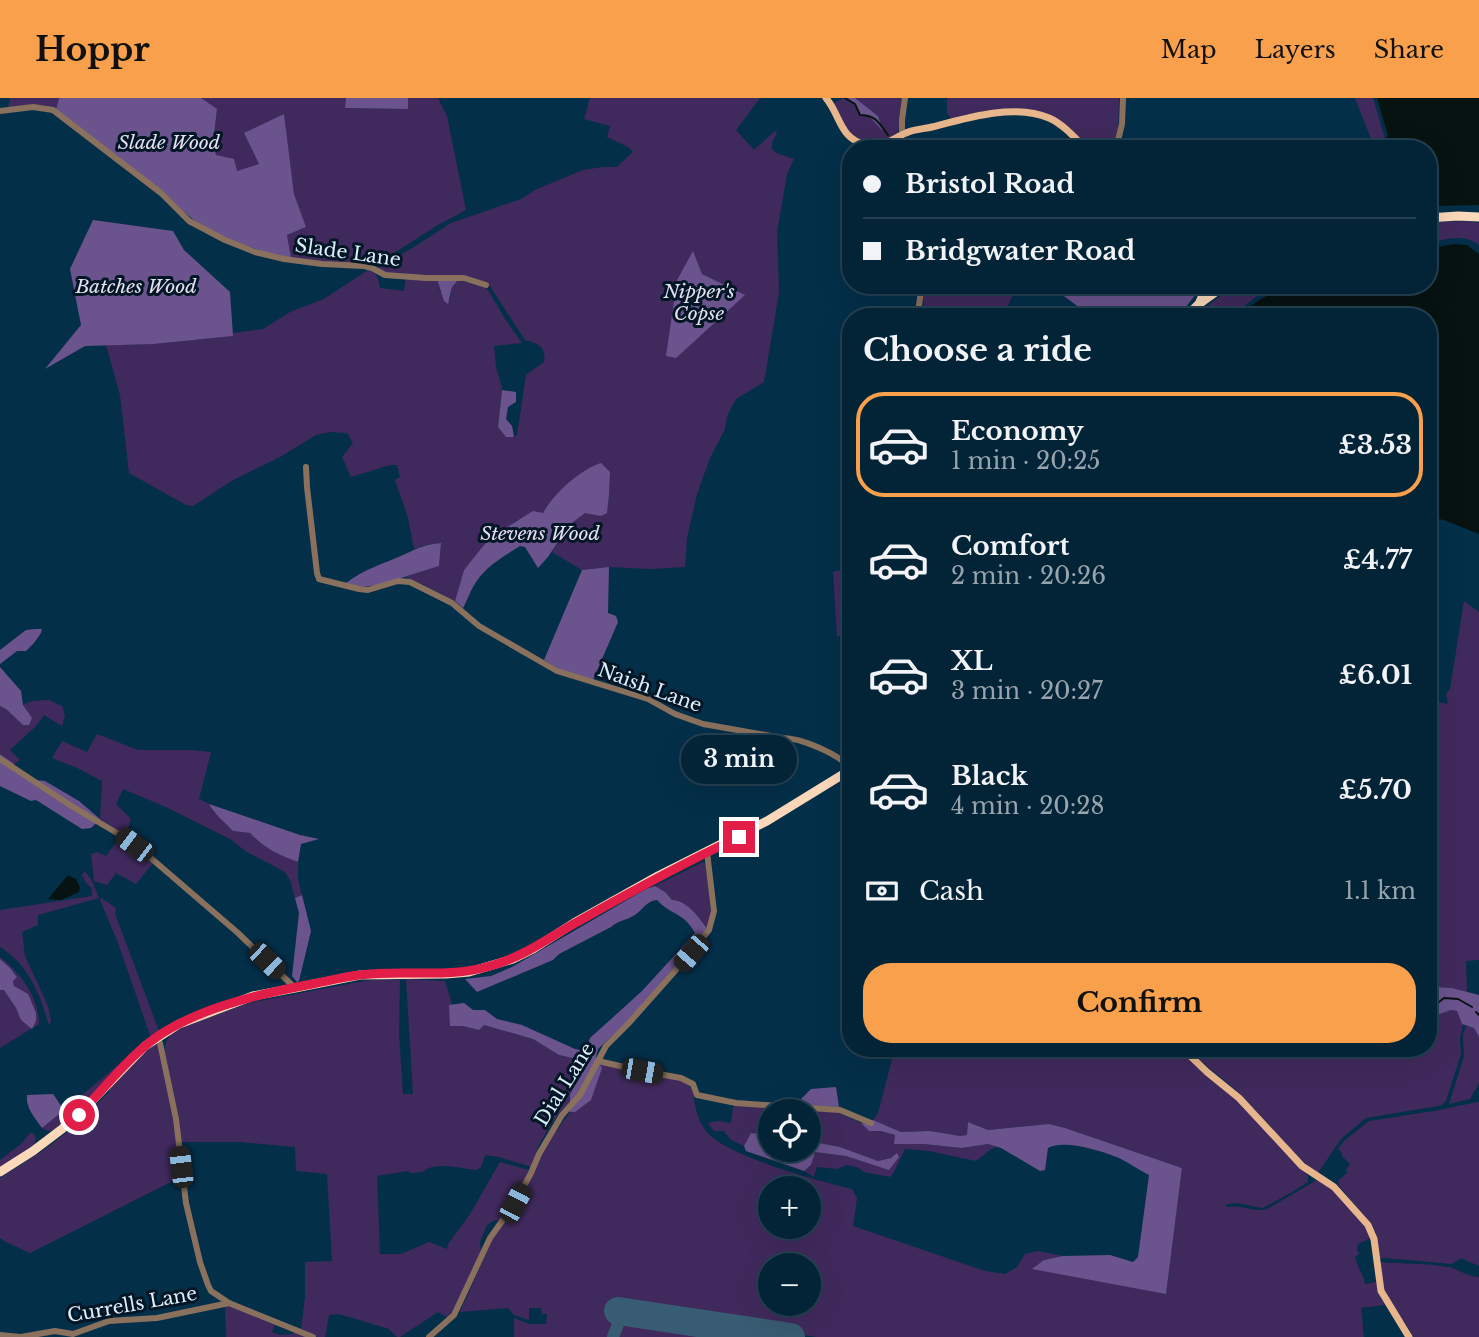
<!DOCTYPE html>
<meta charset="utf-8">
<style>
body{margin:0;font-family:"Libre Baskerville",serif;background:#112f42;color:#f1f3f6;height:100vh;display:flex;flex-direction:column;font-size:26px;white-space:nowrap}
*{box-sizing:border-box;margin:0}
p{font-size:23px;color:#97a4ad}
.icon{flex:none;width:38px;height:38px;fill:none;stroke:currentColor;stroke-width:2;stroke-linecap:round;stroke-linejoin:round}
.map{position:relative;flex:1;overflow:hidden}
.sheet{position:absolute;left:842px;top:210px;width:595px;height:749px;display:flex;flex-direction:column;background:#032337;border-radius:28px;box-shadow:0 7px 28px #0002,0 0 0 2px #244052}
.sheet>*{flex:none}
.banner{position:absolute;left:842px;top:42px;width:595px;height:154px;border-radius:28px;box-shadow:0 7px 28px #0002,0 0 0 2px #244052;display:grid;align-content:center;height:154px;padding:0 21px;background:#032337}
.tools{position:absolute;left:758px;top:1001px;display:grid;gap:14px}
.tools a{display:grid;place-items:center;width:63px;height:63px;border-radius:50%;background:#032337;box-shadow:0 7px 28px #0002,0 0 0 2px #244052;font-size:35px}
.end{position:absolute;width:32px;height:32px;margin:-16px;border:9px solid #e11d48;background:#fff;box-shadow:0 0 0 4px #fff}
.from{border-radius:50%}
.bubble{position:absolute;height:49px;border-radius:24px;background:#032337;box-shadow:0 7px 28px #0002,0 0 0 2px #244052;font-size:23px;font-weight:700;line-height:49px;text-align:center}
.car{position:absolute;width:21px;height:42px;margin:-21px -10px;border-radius:9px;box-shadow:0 0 5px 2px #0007;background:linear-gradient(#222 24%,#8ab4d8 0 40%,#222 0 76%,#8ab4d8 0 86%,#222 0)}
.banner b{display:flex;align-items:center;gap:24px;height:66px;font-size:26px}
.banner b+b{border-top:2px solid #244052}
.banner i{width:18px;height:18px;background:#f1f3f6}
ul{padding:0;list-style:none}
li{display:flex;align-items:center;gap:21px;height:105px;margin:0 14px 10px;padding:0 7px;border:4px solid transparent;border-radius:28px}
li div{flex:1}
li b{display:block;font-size:26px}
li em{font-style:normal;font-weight:700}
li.on{border-color:#f8a04b}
li>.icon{width:63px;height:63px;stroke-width:1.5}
h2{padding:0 21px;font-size:32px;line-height:84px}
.pay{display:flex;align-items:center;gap:18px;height:77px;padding:0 21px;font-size:26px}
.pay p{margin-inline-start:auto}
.button{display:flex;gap:14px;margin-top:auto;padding:14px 21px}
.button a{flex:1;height:80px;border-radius:28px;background:#f8a04b;color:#111;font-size:28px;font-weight:700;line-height:80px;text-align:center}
header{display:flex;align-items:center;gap:42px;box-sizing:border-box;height:98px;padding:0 35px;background:#f8a04b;color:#111}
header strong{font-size:33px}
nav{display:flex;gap:38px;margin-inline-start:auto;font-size:24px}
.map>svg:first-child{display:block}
.green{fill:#402a5d;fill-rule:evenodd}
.forest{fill:#6b538d}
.water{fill:#071311}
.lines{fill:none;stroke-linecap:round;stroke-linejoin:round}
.stream{stroke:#071311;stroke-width:2}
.taxiway{stroke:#385c73;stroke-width:12}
.runway{stroke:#385c73;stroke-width:28}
.minor{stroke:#89715d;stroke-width:6}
.major{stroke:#e8b68c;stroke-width:7}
.highway{stroke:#fcd8ba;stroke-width:9}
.route{stroke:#e11d48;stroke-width:9}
.labels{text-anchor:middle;stroke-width:6;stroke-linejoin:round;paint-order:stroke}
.park-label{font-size:19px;font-style:italic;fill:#e6dff1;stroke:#021625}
.street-label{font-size:19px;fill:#deeefb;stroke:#021625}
</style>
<header>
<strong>Hoppr</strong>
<nav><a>Map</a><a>Layers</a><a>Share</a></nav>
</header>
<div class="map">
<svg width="1479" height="1239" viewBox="0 0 1479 1239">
<rect width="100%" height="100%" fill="#042f49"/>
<g class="green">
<path d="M10,0H59L56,11L33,7L8,10Z"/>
<path d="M201,0H346L345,10L407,11L408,0H438L447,18L466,112L438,127L383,162C360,172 317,163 291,160L287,137L306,129L294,96L284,17L244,35L259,66L237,74L216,58L213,46L217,12Z"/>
<path d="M590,0H760L736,32L754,52L775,33L777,35L772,44V51L776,55L794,61L787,76L777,134L779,194L764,284L736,301L727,318L725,331L710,360L697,396L687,440L685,469L650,471L609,469L582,472L552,454L569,427L585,414L601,418L607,414L609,397L610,374C583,384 557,388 543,415L516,423L506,430L464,472L455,503L424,487L405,479L439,468L441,445L425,447L414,451L408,420L395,382L400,379L397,367H390L351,379L342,359L353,345L347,335L330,334L316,337L280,359L233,382L193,408L186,407L129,375L120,297L106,247L154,246L232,238L233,235L263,231L290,214L324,201L368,172C378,176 378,180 380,190L404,193L406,179L437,181L440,193L450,202L452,189L458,182L483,188L488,192L505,221L522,245L494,248L496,269L502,290L498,329L513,339L517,337L526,277L544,264C547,250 538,245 525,242L488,185L479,182L385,175L379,172V169L409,152L451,125L521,101L537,91L583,72L603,69H617L633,54L628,49L607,39L610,28L584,21ZM693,154L702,176L744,197L677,182Z"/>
<path d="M843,0L855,7L860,18H869L882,31L878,18L855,0H904L898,36L891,41L873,46L852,38L832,6Z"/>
<path d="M947,0H1119L1118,31L1116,41L1112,51H1091L1059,23L1049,17L992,13L969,16L952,21L947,15Z"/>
<path d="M1355,0H1373L1388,51H1375Z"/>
<path d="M1468,123L1479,125V147C1464,135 1446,141 1428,145V126L1434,124Z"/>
<path d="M924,187H1017L1003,219H923Z"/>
<path d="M1236,187H1275L1256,199L1229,219H1196L1212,204Z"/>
<path d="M850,469V535L837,539L833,474Z"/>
<path d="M1464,503L1479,514V862L1466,863L1467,894C1454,890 1442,887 1428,892V602L1448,606L1446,596L1450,591Z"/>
<path d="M49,602L62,608L65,617L62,628L44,617L36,628L10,652L20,662L14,666L0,656V608L6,611L23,627L27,613L23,607L32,603Z"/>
<path d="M97,636L138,652H191L211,654L199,701L209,706L213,714L222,719L233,733L250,735C264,750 279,757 298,764V782L302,797L295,800L290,782L285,774L247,754L230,741L168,710L123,691L116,706L131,721L126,737L100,721L102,683L77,670L52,660L62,643L87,654Z"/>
<path d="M120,739L153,765L136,786L116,775L107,787L94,783L91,756L97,754L106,758Z"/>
<path d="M703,764L706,766L711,816L707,830L694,814L672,803L665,794L655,788Z"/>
<path d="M85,773L92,783L99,800L38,817V827L22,834L25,858L48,908L51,924L49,927C40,896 29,867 0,849V812L92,798V790L86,785L82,777Z"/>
<path d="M101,800L116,810L115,816L159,933L151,940L117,842L100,802Z"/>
<path d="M0,859C20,874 39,900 39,926L0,950V892H4L16,910L21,922L24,894C17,892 14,890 13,883L17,878L10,870L0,861Z"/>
<path d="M380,881L400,882L399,936L403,996H413L406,881L445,883L452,906L449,907L451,928H463L479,932L484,927L533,941L559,957L585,963L578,975L570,1004L559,1015L548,1031L539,1047L531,1069L499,1059L485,1057L481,1069L476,1072C459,1070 436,1063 422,1074L411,1075L408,1073L377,1078L380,1156H401L429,1144L447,1151L448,1146L470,1116L500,1064L529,1072L511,1108L499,1123L495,1122L487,1127L480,1144L481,1155L449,1220L438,1214L400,1239H397L389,1231L339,1216L329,1217L325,1239H318L301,1232L305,1199V1164L332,1163L327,1076L296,1073L295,1049L240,1044H181L164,954L166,944L171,936L190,926L249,905L364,883Z"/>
<path d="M1451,912L1457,913L1463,927L1460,941L1461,956L1446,1003L1442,1007L1432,1009L1366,1020L1341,1041L1318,1075C1288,1054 1267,1023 1241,997C1224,980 1204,968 1187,950H1428V932L1431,934L1429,920Z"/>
<path d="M1466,928L1474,930L1479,939V985L1470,1001L1449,1006L1464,958L1463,937Z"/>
<path d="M156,945L158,946L171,1006L181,1079L30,1155L6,1144L0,1140V1080L41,1054L80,1024L109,994L110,991L139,959Z"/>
<path d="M895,950H965L978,953L979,950H1179L1236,1000L1308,1078V1084L1292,1094L1263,1110C1250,1109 1238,1102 1225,1107L1228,1109C1242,1106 1254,1115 1267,1111L1317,1082C1339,1095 1361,1117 1371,1140L1358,1146L1357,1152L1359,1156L1355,1159C1357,1169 1363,1176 1365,1186L1376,1184L1379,1197L1385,1207L1361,1210L1364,1239H817L622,1210L618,1211L615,1231L610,1239H514V1220L529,1226H546L547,1216H542L541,1210H529V1222L514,1217L508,1210L460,1214L493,1140L520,1105L547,1046L570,1014H575L602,966L680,981C684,984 690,987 692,992C694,995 694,999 694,1002C696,1013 699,1024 706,1033C725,1058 819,1083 852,1091L857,1100L853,1128L985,1173L1005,1176L1017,1169L1025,1156L1038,1153L1063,1158L1044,1162L1166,1196L1182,1070L1065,1030L1049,1026L988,1032L968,1024L967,1037L960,1038L930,1033L901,1034L873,1022L878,1015ZM770,1090H808V1129H770ZM770,1167H808V1206H770Z"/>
<path d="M134,954C119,970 70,1027 52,1032C47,1034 46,1032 42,1030Z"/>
<path d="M1477,1004H1479V1168L1461,1160L1452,1166L1385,1160L1379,1161L1376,1135L1373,1128L1338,1087L1339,1086L1338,1083L1348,1074L1346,1072L1350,1066L1342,1058V1055L1338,1051L1344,1043L1369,1023L1434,1013Z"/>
<path d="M736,1007L837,1014L861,1025L869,1033H881L895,1037V1046H924L962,1050L988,1046L997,1049L991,1051L976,1063L929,1053L905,1051L894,1074L890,1079L864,1074L859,1070L847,1067L837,1071L817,1069L814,1079L804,1073L811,1067L814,1054L846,1058L889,1071L891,1060L878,1063L840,1049L809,1043L808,1013H770V1037L751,1035L744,1048L731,1042L724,1033H714L708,1025L719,1023L731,1025L733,1009Z"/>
<path d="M30,1035H33L36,1040L34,1047L0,1071V1062L22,1045Z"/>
<path d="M1381,1164C1403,1166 1426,1165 1448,1169C1459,1171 1467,1179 1479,1179V1239H1413L1405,1224L1401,1221L1384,1194L1380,1167Z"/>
<path d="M225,1207H229L275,1227L272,1234L280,1237L293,1236L294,1234L307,1239H226Z"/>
<path d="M630,1219H637L770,1239H616L623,1223Z"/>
</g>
<g class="forest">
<path d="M59,0H201L217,11L213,46L216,57L234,61L237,73L259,66L244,35L284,16L294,96L306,129L287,137L291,160L262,153L230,142L195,123L56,11Z"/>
<path d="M346,0H408V11L345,10Z"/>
<path d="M844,0H855L878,18L883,33L869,18H860L854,6Z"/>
<path d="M93,122L173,133L184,152L230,194L233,238L154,246L85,248L45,271L81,227L70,171Z"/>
<path d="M693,153L702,176L745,197L676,260L666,258L677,182Z"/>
<path d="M437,181L458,182L452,189L448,206L444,203Z"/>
<path d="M1049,187H1203L1178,219H1092Z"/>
<path d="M502,292L516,294V304L508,309L506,321L512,328L514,338L513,339H506L498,329Z"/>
<path d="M601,365L610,374L609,397L607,415L601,418L585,415L569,427L548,459L538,470L525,449L520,448C502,459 483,470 473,489C469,496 467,503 463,510L455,503L464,472L480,452L491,439L533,413L543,415C553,396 581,371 601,365Z"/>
<path d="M441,445L439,468L379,487L361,489L346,485C364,471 383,466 403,457C419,450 422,447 441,445Z"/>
<path d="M609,469L608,515L616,518L618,524L593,582L559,571L544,562L582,472Z"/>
<path d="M35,531H42L41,535L34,545L26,553H17L0,566V552L26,532Z"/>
<path d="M0,569L21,593L23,607L32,620L29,627H23L6,611L0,608Z"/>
<path d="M0,656L13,665L25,681L45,683L79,703L100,721L91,730L82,731L36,702L31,703L0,688Z"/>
<path d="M209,706L300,737L319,741L301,746L298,764C278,757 264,750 250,735L233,733C225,724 214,716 209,706Z"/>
<path d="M655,788L665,794L672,802C688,803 698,819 707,830L706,833L626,925L598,951L596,959L602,970L591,1002L575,1014H570V997L585,963L559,957L533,941L484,927L479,932L463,928H450L449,907L464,905L473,912H485L497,921L522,927L575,951L586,953L590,940L642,893L695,835C684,814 670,817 657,802C645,803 643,813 633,818C625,823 619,822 611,829L559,856L553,862L477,894L465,881L491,878L512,869L646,791Z"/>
<path d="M302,797L311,833L299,883L297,884L292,878L299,815L295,800Z"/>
<path d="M0,861L10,870L17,879L13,883L14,888L28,896L36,915V923L32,931L21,922L16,910L4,892H0Z"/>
<path d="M1437,889L1452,890L1479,897V939L1474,930L1462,926L1457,913L1451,912L1429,920L1432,934L1428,932V892Z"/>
<path d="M836,989L839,1009L795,1007L811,991Z"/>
<path d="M53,996L64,1012L42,1030C35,1020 25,1009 27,997Z"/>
<path d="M873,1022L901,1034L930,1033L960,1038L967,1037L968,1024L988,1032L1049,1026L1065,1030L1182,1070L1166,1196L1032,1171L1044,1162L1063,1158L1110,1157L1133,1164L1138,1159L1149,1077C1139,1072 1129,1065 1119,1060C1102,1053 1064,1041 1048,1050L1045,1072L1040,1073L1001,1050L988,1046L962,1050L924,1046H894L895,1037L881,1033H869L861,1025L869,1026Z"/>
<path d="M751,1035L770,1037V1052H808L809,1043L840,1049L878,1063L891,1060L897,1055L899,1059L889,1072L846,1058L815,1054L811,1067L804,1073L746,1053L744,1048Z"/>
</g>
<g class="water">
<path d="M1377,0H1479V107L1428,108V51H1390L1386,39L1388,38Z"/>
<path d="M1454,146L1467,147L1479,156V436L1444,422L1428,419V219H1237L1259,202L1288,187H1428V151Z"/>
<path d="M68,777L76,781L80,790L79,794L61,802L48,801Z"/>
</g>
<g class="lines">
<g class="stream">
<path d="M845,0L855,6L860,17C876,17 879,25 888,37"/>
<path d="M1428,904L1431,902L1439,904L1444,900L1458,901L1472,909"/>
<path d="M1476,914L1479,917"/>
</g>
<path class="taxiway" d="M613,1239L620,1221L629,1215"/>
<path class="runway" d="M618,1213L791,1239"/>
<g class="minor">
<path d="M0,13L33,9L53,12L161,95L189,123L225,142L255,154L284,161L322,166L364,168L372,170L385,177L426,180H464L486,187"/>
<path d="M902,36V22L905,0"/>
<path d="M1116,51L1122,26L1123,0"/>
<path d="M920,219L919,207L922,187"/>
<path d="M306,369L307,389L317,475L319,481L359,491L368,492L398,483L410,484L452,505L479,528L557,573L648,601L675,616L703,626L783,640C801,640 839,656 850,670"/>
<path d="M0,661L73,709L122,738L145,755L238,835L295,890"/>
<path d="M157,939L160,945L176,1021L186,1105L200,1164L208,1187L211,1193L229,1205L313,1239"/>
<path d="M598,963L642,973L681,980L693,986L697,997L736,1005L840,1012L871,1025"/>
<path d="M0,1237L21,1239L55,1233L73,1236L109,1223L157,1220L229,1205"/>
<path d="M429,1239L454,1217L490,1140L515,1105L531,1075L539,1056L562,1017L580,997L606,948L628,926L691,855L709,832L714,813L707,754"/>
</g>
<g class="major">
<path d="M826,0C841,18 839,40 866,47C881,52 893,40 906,35C914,31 924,31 932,29C966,20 1015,5 1049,20C1063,26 1075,40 1086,51"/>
<path d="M1182,950L1207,974L1239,1000L1302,1068L1334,1089L1368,1127L1374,1141L1381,1193L1409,1239"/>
</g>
<g class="highway">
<path d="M1428,120L1458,118L1479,119"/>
<path d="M1200,204L1203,197L1213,187"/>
<path d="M1186,219L1200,205L1225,187"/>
<path d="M0,1074L33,1053L62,1031L90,1005L145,948L179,926L253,898L295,890L360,877L446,876L469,874L513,861L533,851L574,825L658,778L767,723L850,672"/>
</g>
</g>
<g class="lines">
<path class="route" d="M79,1017C101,994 121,968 145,948C187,912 259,896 312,886C327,883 343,879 359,877C403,871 447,881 490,868C524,859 549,839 579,823C632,793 684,765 739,739"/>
</g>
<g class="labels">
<g class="park-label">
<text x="169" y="51">Slade Wood</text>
<text x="136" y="195">Batches Wood</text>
<text x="699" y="200">Nipper's<tspan x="699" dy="22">Copse</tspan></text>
<text x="540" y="442">Stevens Wood</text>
</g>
<g class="street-label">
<text transform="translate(348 154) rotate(8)" y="7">Slade Lane</text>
<text transform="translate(650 589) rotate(20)" y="7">Naish Lane</text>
<text transform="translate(564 986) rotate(-58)" y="7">Dial Lane</text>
<text transform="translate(132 1206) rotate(-10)" y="7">Currells Lane</text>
</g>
</g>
</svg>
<div class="tools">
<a><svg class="icon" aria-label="locate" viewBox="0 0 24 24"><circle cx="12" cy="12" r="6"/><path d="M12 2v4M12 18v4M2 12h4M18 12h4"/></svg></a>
<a>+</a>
<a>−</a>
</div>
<i class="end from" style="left:79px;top:1017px"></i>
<i class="end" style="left:739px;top:739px"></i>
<div class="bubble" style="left:681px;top:637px;width:116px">3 min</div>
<i class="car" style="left:134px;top:747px;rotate:307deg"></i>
<i class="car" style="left:691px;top:855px;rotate:221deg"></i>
<i class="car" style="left:267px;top:863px;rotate:134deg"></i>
<i class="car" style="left:642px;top:973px;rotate:100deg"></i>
<i class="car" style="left:181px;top:1069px;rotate:353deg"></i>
<i class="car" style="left:515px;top:1105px;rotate:28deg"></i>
<div class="banner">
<b><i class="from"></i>Bristol Road</b>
<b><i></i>Bridgwater Road</b>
</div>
<section class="sheet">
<h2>Choose a ride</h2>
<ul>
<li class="on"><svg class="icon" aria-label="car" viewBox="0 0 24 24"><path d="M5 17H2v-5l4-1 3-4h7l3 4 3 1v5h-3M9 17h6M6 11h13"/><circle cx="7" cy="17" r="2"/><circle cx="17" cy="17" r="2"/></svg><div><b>Economy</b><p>1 min · 20:25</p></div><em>£3.53</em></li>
<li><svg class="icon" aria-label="car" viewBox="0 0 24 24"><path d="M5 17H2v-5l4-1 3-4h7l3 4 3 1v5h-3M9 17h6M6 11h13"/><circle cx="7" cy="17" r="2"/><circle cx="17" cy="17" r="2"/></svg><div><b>Comfort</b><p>2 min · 20:26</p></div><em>£4.77</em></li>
<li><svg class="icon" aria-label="car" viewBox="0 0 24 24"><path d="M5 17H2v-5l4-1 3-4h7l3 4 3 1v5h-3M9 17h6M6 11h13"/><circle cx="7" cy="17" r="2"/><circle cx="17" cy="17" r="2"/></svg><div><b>XL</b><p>3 min · 20:27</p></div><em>£6.01</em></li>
<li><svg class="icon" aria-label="car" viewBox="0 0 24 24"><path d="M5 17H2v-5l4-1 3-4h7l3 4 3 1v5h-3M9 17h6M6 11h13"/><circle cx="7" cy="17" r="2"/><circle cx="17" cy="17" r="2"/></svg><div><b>Black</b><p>4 min · 20:28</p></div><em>£5.70</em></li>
</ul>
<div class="pay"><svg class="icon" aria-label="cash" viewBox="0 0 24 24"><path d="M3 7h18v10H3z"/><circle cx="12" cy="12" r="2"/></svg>Cash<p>1.1 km</p></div>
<div class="button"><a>Confirm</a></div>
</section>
</div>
